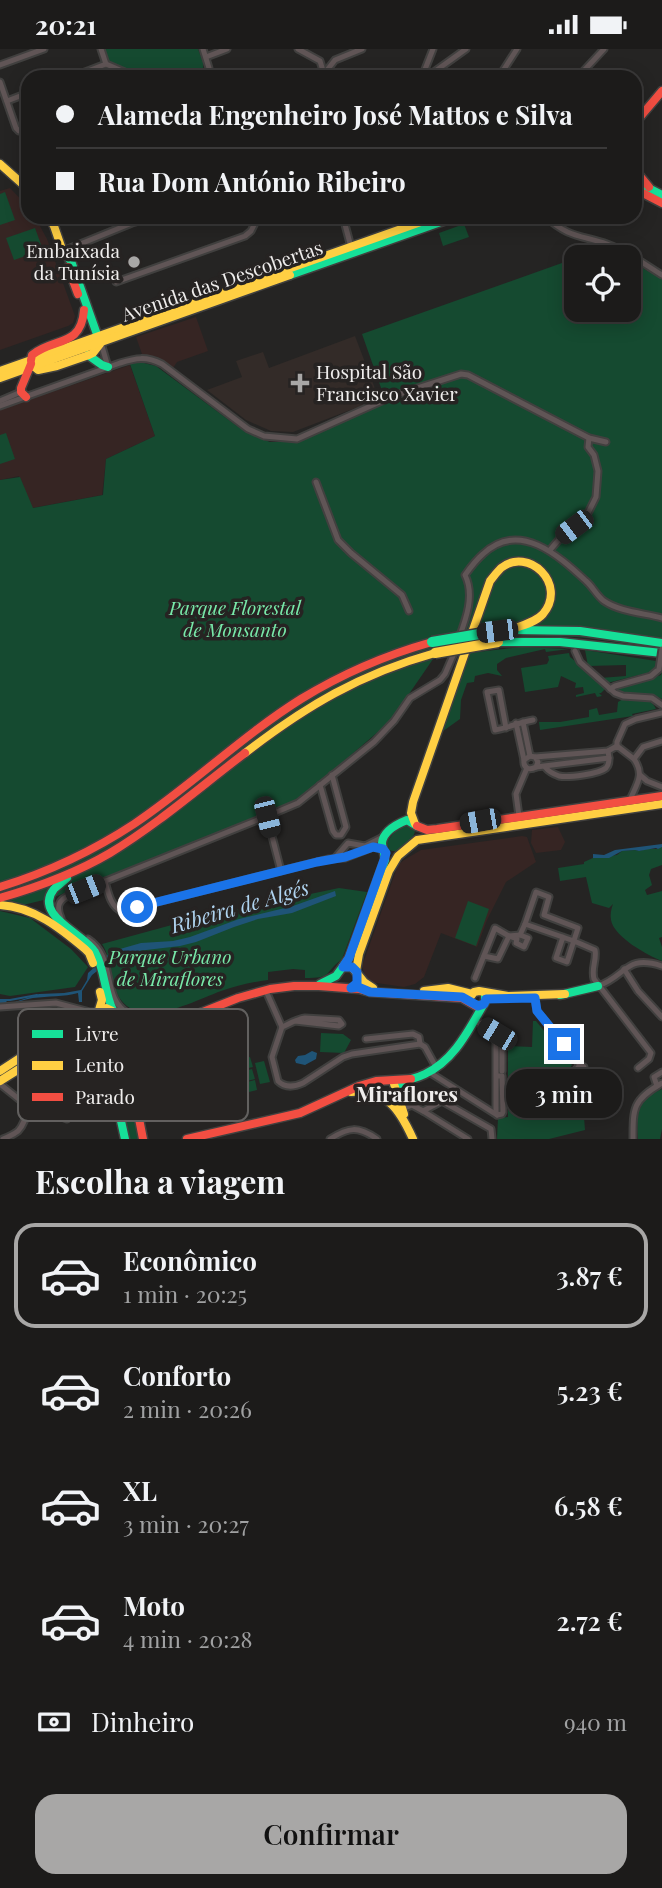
<!DOCTYPE html>
<html lang="pt">
<meta charset="utf-8">
<style>
body{margin:0;font-family:"Playfair Display",serif;background:#252423;color:#f1f3f6;height:100vh;display:flex;flex-direction:column;font-size:26px;white-space:nowrap}
*{box-sizing:border-box;margin:0}
p{font-size:23px;color:#a0a1a2}
.icon{flex:none;width:38px;height:38px;fill:none;stroke:currentColor;stroke-width:2;stroke-linecap:round;stroke-linejoin:round}
.map{position:relative;height:1090px;overflow:hidden}
.side{display:flex;flex-direction:column;background:#1c1b1a;flex:1}
.side>*{flex:none}
.hud{position:absolute;left:21px;top:21px;width:621px;height:154px;border-radius:21px;box-shadow:0 4px 18px #0003,0 0 0 2px #3a3939;display:grid;align-content:center;height:154px;padding:0 35px;background:#1c1b1a}
.controls{position:absolute;left:564px;top:196px;display:grid;gap:14px}
.controls a{display:grid;place-items:center;width:77px;height:77px;border-radius:14px;background:#1c1b1a;box-shadow:0 4px 18px #0003,0 0 0 2px #3a3939;font-size:35px}
.end{position:absolute;width:32px;height:32px;margin:-16px;border:9px solid #1a73e8;background:#fff;box-shadow:0 0 0 4px #fff}
.from{border-radius:50%}
.bubble{position:absolute;height:49px;border-radius:21px;background:#1c1b1a;box-shadow:0 4px 18px #0003,0 0 0 2px #3a3939;font-size:23px;font-weight:600;line-height:49px;text-align:center}
.car{position:absolute;width:21px;height:42px;margin:-21px -10px;border-radius:9px;box-shadow:0 0 5px 2px #0007;background:linear-gradient(#222 24%,#8ab4d8 0 40%,#222 0 76%,#8ab4d8 0 86%,#222 0)}
.hud b{display:flex;align-items:center;gap:24px;height:66px;font-size:26px}
.hud b+b{border-top:2px solid #3a3939}
.hud i{width:18px;height:18px;background:#f1f3f6}
ul{padding:0;list-style:none}
li{display:flex;align-items:center;gap:21px;height:105px;margin:0 14px 10px;padding:0 21px;border:4px solid transparent;border-radius:21px}
li div{flex:1}
li b{display:block;font-size:26px}
li em{font-style:normal;font-weight:600}
li.active{border-color:#a8a7a6}
li>.icon{width:63px;height:63px;stroke-width:1.5}
h2{padding:0 35px;font-size:32px;line-height:84px}
.pay{display:flex;align-items:center;gap:18px;height:77px;padding:0 35px;font-size:26px}
.pay p{margin-inline-start:auto}
.button{display:flex;gap:14px;margin-top:auto;padding:14px 35px}
.button a{flex:1;height:80px;border-radius:21px;background:#a8a7a6;color:#111;font-size:28px;font-weight:600;line-height:80px;text-align:center}
.status{display:flex;justify-content:space-between;align-items:center;height:49px;padding:0 35px;background:#1c1b1a;direction:ltr}
.status svg{height:19px;fill:currentColor}
.map>svg:first-child{display:block}
.built{fill:#332b28}
.education{fill:#362523}
.green{fill:#154a30}
.water{fill:#1f5477}
.lines{fill:none;stroke-linecap:round;stroke-linejoin:round}
.stream{stroke:#1f5477;stroke-width:2}
.street-tunnel{stroke:#434241;stroke-width:5;stroke-dasharray:5 2.5;stroke-linecap:butt}
.street-casing{stroke:#41403f;stroke-width:9}
.fast-casing{stroke:#41403f;stroke-width:11}
.slow-casing{stroke:#41403f;stroke-width:11}
.jam-casing{stroke:#41403f;stroke-width:11}
.street{stroke:#605556;stroke-width:5}
.fast{stroke:#16e098;stroke-width:8}
.slow{stroke:#ffcf43;stroke-width:8}
.jam{stroke:#f24e42;stroke-width:8}
.street-bridge-casing{stroke:#41403f;stroke-width:9;stroke-linecap:butt}
.fast-bridge-casing{stroke:#41403f;stroke-width:13;stroke-linecap:butt}
.slow-bridge-casing{stroke:#41403f;stroke-width:13;stroke-linecap:butt}
.street-bridge{stroke:#605556;stroke-width:5}
.fast-bridge{stroke:#16e098;stroke-width:10}
.slow-bridge{stroke:#ffcf43;stroke-width:10}
.route{stroke:#1a73e8;stroke-width:9}
.poi-dot{fill:#a8a7a6;stroke:#262322;stroke-width:2.5}
.labels{text-anchor:middle;stroke-width:7;stroke-linejoin:round;paint-order:stroke}
.poi-label{font-size:19px;fill:#efedec;stroke:#262322;text-anchor:end}
.street-label{font-size:19px;fill:#efedec;stroke:#262322}
.park-label{font-size:19px;font-style:italic;fill:#78e9a9;stroke:#262322}
.water-label{font-size:21px;font-style:italic;fill:#afd3ef;stroke:#262322}
.neighbourhood-label{font-size:21px;font-weight:bold;fill:#efedec;stroke:#262322}
.key{fill:#262322;stroke:#62605f;stroke-width:2}
.key-label{font-size:19px;fill:#efedec}
</style>
<div class="status"><b>20:21</b><svg viewBox="0 0 49 12"><path d="M0 12V9h3v3zM5 12V6h3v6zM10 12V3h3v9zM15 12V0h3v12zM26 1h20v11H26zM47 4h2v5h-2z"/></svg></div>
<div class="map">
<svg width="662" height="1090" viewBox="0 0 662 1090">
<rect width="100%" height="100%" fill="#252423"/>
<path class="built" d="M355,287L379,350L293,383L271,382L246,371L207,341L242,328L236,312L263,303L269,319Z"/>
<g class="education">
<path d="M10,139L28,158V168H35L47,190L75,267L73,274L68,277L0,301V142Z"/>
<path d="M196,268L208,302L177,313L173,319L157,308L142,305L136,288Z"/>
<path d="M130,316L155,387L106,410L102,446L32,459L19,427L0,431V361Z"/>
<path d="M558,778L565,793L561,801L536,804L531,794L532,781Z"/>
<path d="M522,787L527,788L536,813L506,833L487,871L477,898L441,884L424,928L415,935L404,938L370,933L365,927L362,917L398,816L404,811L421,801Z"/>
</g>
<g class="green">
<path d="M103,0H198L203,13L204,28H142L109,14Z"/>
<path d="M5,143L15,171L0,176V145Z"/>
<path d="M464,175L469,188L443,197L439,184Z"/>
<path d="M35,179L43,201L14,211L6,189Z"/>
<path d="M587,195L602,197L624,208H578L586,206Z"/>
<path d="M576,209V261H628V211L662,230V600C623,594 583,587 544,586C509,585 476,590 442,597L400,658L386,676L323,730L291,754L52,849L23,856L0,852V431L20,428L33,459L103,446L106,410L155,387L130,315L140,313L156,317L237,377L254,387L270,393H282L306,390L386,353L362,285Z"/>
<path d="M6,384L15,410L0,415V386Z"/>
<path d="M522,598L569,600L546,603L545,600L506,609L497,615V621L502,627L488,624L475,627L474,633L467,634L461,651L460,670L439,685L469,604Z"/>
<path d="M585,601L656,612L655,619L651,623L607,634L600,629L626,627V616L588,617Z"/>
<path d="M569,604L570,608L579,615L605,640L601,644H599L602,647L597,648L595,644L576,648V646L584,644L583,638L575,639L576,634L561,627L558,638L525,643L521,619L547,615L549,611L548,607Z"/>
<path d="M662,622V650C648,642 630,648 615,641L661,626Z"/>
<path d="M623,650C635,656 649,645 656,660L632,665L633,667L540,681L539,673H560L589,668V661L597,659L599,666L617,663L618,653Z"/>
<path d="M402,776C408,775 412,777 415,782C413,792 400,806 389,801L387,793L395,782Z"/>
<path d="M660,798H662V816L651,820L649,826L652,836L645,841L647,846L662,842V888L659,889L662,898V912C647,906 614,888 611,871C610,866 611,860 613,855L609,859L592,854L586,828L560,832L558,819L584,815V813L593,809L617,806L622,802L635,801L639,802L647,800H658Z"/>
<path d="M339,839L367,843L342,910C323,925 333,929 305,929V921L293,920L268,923V931C252,933 236,937 221,942C194,952 143,980 121,951C111,938 113,912 102,895L201,868Z"/>
<path d="M468,852L489,860L476,897L455,889Z"/>
<path d="M0,862L30,869L71,900L88,918L75,938L10,947L0,945Z"/>
<path d="M533,972H536L572,1016L561,1031L574,1040L566,1052L584,1068L585,1081L549,1090H497L498,1069L508,1068V997L532,998Z"/>
<path d="M321,984L343,985L351,991L344,1004L320,1003Z"/>
<path d="M250,1008L253,1018L232,1023L230,1013Z"/>
<path d="M264,1012L270,1033L260,1035L255,1014Z"/>
<path d="M252,1020L255,1030L235,1035L232,1025Z"/>
<path d="M255,1031L257,1041L237,1046L235,1036Z"/>
<path d="M662,1040V1080L660,1090H638C636,1065 637,1051 662,1040Z"/>
<path d="M131,1056L139,1090H129L122,1058L125,1057L126,1061H129L128,1057Z"/>
</g>
<g class="water">
<path d="M662,795V798L658,800L656,799L639,802L635,801L622,802L609,809H593V805L604,806L615,801Z"/>
<path d="M335,842L336,847L292,864L258,870L234,878L196,893L180,897L129,903L110,912L92,926L82,942V953H79L78,944C64,948 48,947 33,949C21,951 12,956 0,954V950L5,951L9,955L39,945L64,944L81,941L87,931L88,924L108,906L120,900L141,894L173,892L190,888L239,870L293,857Z"/>
<path d="M312,1002L317,1004L316,1010L305,1016L296,1014L295,1011L298,1007L305,1006Z"/>
</g>
<g class="lines">
<g class="stream">
<path d="M0,951H10L37,946"/>
<path d="M72,967L75,962"/>
<path d="M66,977L69,971"/>
<path d="M60,988L63,983"/>
<path d="M42,1019L50,1006"/>
</g>
<path class="street-tunnel" d="M95,1045L105,1042"/>
<defs>
<g id="street">
<path d="M101,0L106,15"/>
<path d="M203,0L209,19V28"/>
<path d="M298,0L320,12L324,25"/>
<path d="M206,8L227,0"/>
<path d="M0,16L44,0"/>
<path d="M324,25L335,11L362,0"/>
<path d="M72,28L106,15L136,28"/>
<path d="M422,28L433,0"/>
<path d="M427,28L466,0"/>
<path d="M499,28L517,0"/>
<path d="M578,28L604,0"/>
<path d="M0,33L16,79L19,82L28,81"/>
<path d="M7,52L28,44"/>
<path d="M343,168L351,198"/>
<path d="M546,168C569,189 581,186 607,195C627,202 644,215 662,226"/>
<path d="M63,202L132,174L155,168"/>
<path d="M116,233L245,187L251,182L258,168"/>
<path d="M101,294L108,318"/>
<path d="M0,352L21,343"/>
<path d="M0,357L120,314C136,309 146,307 162,315L248,380L264,387L297,390L393,347L461,325L468,326L589,389L606,393"/>
<path d="M316,433L338,491L351,504L402,546L409,562"/>
<path d="M550,501L562,487L585,470L596,448L598,422L594,406L588,398L589,389"/>
<path d="M459,589C466,570 475,546 465,526C470,519 476,511 483,505C519,471 558,506 586,532C593,538 597,547 604,552C620,563 644,564 662,569"/>
<path d="M575,602L580,613L615,644L623,647L652,649L662,656"/>
<path d="M610,640L615,637L651,627L659,620"/>
<path d="M523,673L530,707"/>
<path d="M516,674L524,711"/>
<path d="M506,679L499,641L487,643L495,681C508,679 520,673 533,671"/>
<path d="M617,697V693L625,675L636,670L662,664"/>
<path d="M535,708L538,713L536,718C529,722 523,719 524,711L530,707L535,708L608,702L617,697L634,710"/>
<path d="M536,718L609,709L608,702"/>
<path d="M545,718C549,723 553,725 559,727C568,729 599,725 606,719C609,716 609,713 609,709"/>
<path d="M640,726L647,732L662,738"/>
<path d="M320,736L333,782L336,786H341L346,778L332,726"/>
<path d="M630,751C637,734 645,726 634,710L643,698L662,692"/>
<path d="M519,767L516,745L527,719"/>
<path d="M267,768L281,822"/>
<path d="M335,809L348,794L365,797L385,787"/>
<path d="M105,832C108,843 111,859 122,862L328,810L345,809L373,798L383,800"/>
<path d="M61,869C57,860 57,853 66,848L260,770L298,754L374,693L394,672L410,649L440,631L445,625L455,602"/>
<path d="M563,888L556,909L567,913L578,879L544,866L549,848L536,843L525,875L574,892L595,901C597,911 591,919 594,930L651,1004L649,1010L638,1019"/>
<path d="M88,890C117,909 100,949 129,965C148,976 169,960 189,968"/>
<path d="M484,907L498,910L509,887L517,890L516,894L524,898L528,889L520,886"/>
<path d="M624,920L638,942L662,968"/>
<path d="M475,929L495,879L509,887L520,886L525,875"/>
<path d="M598,937C627,927 625,905 662,917"/>
<path d="M266,942L282,978L272,1008L278,1032C285,1039 294,1038 303,1034L343,1008L352,1005L420,995L425,998L436,1018"/>
<path d="M535,949L537,962L580,1016L570,1028L571,1033L575,1034L584,1023V1018L580,1016"/>
<path d="M0,958L56,954L90,963H96"/>
<path d="M474,971L497,985L496,992V1063L497,1066L502,1065L503,1063L502,1027H496"/>
<path d="M178,973L204,1051L183,1055L176,1032L197,1026"/>
<path d="M282,978C289,975 297,970 305,969L339,971L342,975L339,977L295,972"/>
<path d="M497,985L502,986V1022"/>
<path d="M366,990L413,985L419,988L420,995"/>
<circle cx="74" cy="1009" r="4.5"/>
<path d="M429,1023L497,1066"/>
<path d="M0,1035L20,1051L39,1059"/>
<path d="M657,1037L654,1028L662,1023"/>
<path d="M402,1060L412,1056L423,1062L442,1052L491,1080L492,1090"/>
<path d="M423,1062L468,1090"/>
<path d="M49,1063L67,1070L79,1053L95,1045"/>
<path d="M3,1090C8,1088 13,1086 18,1082C26,1074 27,1061 31,1050C37,1034 52,1014 70,1010"/>
<path d="M330,1090C349,1078 358,1077 377,1090"/>
<path d="M633,1090C633,1058 633,1051 662,1034"/>
</g>
<g id="fast">
<path d="M635,132L662,146"/>
<path d="M63,202L71,212L99,291"/>
<path d="M290,226L455,168"/>
<path d="M88,306L102,316L108,318"/>
<path d="M516,581L580,582L662,594"/>
<path d="M498,593H560L662,604"/>
<path d="M67,829C63,833 58,836 54,840C33,866 83,884 95,903C105,920 104,943 113,961"/>
<path d="M320,935L336,927L349,909L385,811C385,805 382,799 382,794C383,782 397,775 407,771L417,777"/>
<path d="M560,946L598,937"/>
<path d="M106,1004L125,1090"/>
<path d="M395,1038C407,1029 413,1031 425,1025C455,1011 469,980 485,953V945"/>
</g>
<g id="slow">
<path d="M0,115L28,140"/>
<path d="M49,168L54,177L64,206"/>
<path d="M32,316L38,321L57,317L89,306L93,304L100,295"/>
<path d="M0,322L435,168"/>
<path d="M0,329L290,226"/>
<path d="M245,704C306,657 360,625 435,604"/>
<path d="M415,775L411,764L413,753L490,532C493,528 497,523 501,519C528,497 568,535 543,565C535,574 520,577 509,581"/>
<path d="M0,856C34,858 60,879 85,900L89,904L93,914"/>
<path d="M343,918H352L364,933L373,939"/>
<path d="M356,922L359,905L389,822L398,807L417,791L662,755"/>
<path d="M424,942L448,939L472,945"/>
<path d="M471,947L474,943L479,942L508,947L565,945"/>
<path d="M106,959C124,966 129,980 124,998L114,1005C92,997 82,971 106,959Z"/>
<path d="M99,961L102,951L100,943"/>
<path d="M0,1022L35,999L85,985L92,979"/>
<path d="M0,1032L43,1005L74,998L99,997"/>
<path d="M394,1035L404,1065"/>
<path d="M351,1043C387,1041 399,1059 413,1090"/>
</g>
<g id="jam">
<path d="M635,74L662,42"/>
<path d="M635,121L649,138"/>
<path d="M635,140L662,154"/>
<path d="M68,218L78,245"/>
<path d="M31,311L32,306C54,288 81,299 84,261"/>
<path d="M26,348L21,343V339L31,315"/>
<path d="M417,777L427,781L437,780L662,747"/>
<path d="M0,838C48,823 93,802 134,775C192,736 242,687 301,650C342,625 386,606 432,593"/>
<path d="M0,849C38,838 76,824 110,804C158,775 200,738 245,704"/>
<path d="M125,975L133,980L152,979"/>
<path d="M126,995L144,983L180,972L238,949L270,940L294,937H319L359,940L370,943L462,949L476,957L482,956"/>
<path d="M124,998L123,1013L132,1034L143,1090"/>
<path d="M187,1090L300,1064L359,1037L376,1032L411,1030"/>
</g>
</defs>
<use href="#street" class="street-casing"/>
<use href="#fast" class="fast-casing"/>
<use href="#slow" class="slow-casing"/>
<use href="#jam" class="jam-casing"/>
<use href="#street" class="street"/>
<use href="#fast" class="fast"/>
<use href="#slow" class="slow"/>
<use href="#jam" class="jam"/>
<defs>
<path id="street-bridge" d="M659,620L662,600"/>
<path id="fast-bridge" d="M432,593L497,582"/>
<path id="slow-bridge" d="M435,604L498,593"/>
</defs>
<use href="#street-bridge" class="street-bridge-casing"/>
<use href="#fast-bridge" class="fast-bridge-casing"/>
<use href="#slow-bridge" class="slow-bridge-casing"/>
<use href="#street-bridge" class="street-bridge"/>
<use href="#fast-bridge" class="fast-bridge"/>
<use href="#slow-bridge" class="slow-bridge"/>
</g>
<g class="lines">
<path class="route" d="M137,858L317,813L345,808L373,798L383,800L386,804L384,811L349,909L343,918H352L357,923V934L351,939L358,938L370,943L462,948L478,957L484,955L486,950L535,949L537,962L564,995"/>
</g>
<g class="poi-dot">
<circle cx="134" cy="213" r="7"/>
<path d="M296.5 323.5h7v7h7v7h-7v7h-7v-7h-7v-7h7z"/>
</g>
<g class="labels">
<g class="poi-label">
<text x="120" y="209">Embaixada<tspan x="120" dy="22">da Tunísia</tspan></text>
<text x="316" y="330" text-anchor="start">Hospital São<tspan x="316" dy="22">Francisco Xavier</tspan></text>
</g>
<g class="street-label">
<text transform="translate(222 232) rotate(-19)" y="7">Avenida das Descobertas</text>
</g>
<g class="park-label">
<text x="235" y="566">Parque Florestal<tspan x="235" dy="22">de Monsanto</tspan></text>
<text x="170" y="915">Parque Urbano<tspan x="170" dy="22">de Miraflores</tspan></text>
</g>
<g class="water-label">
<text transform="translate(240 858) rotate(-16)" y="7">Ribeira de Algés</text>
</g>
<g class="neighbourhood-label">
<text x="407" y="1053">Miraflores</text>
</g>
</g>
<rect x="18" y="960" width="230" height="112" rx="10" class="key"/>
<rect x="32" y="981" width="31" height="8" fill="#16e098"/>
<rect x="32" y="1012" width="31" height="9" fill="#ffcf43"/>
<rect x="32" y="1044" width="31" height="8" fill="#f24e42"/>
<g class="key-label">
<text x="75" y="992">Livre</text>
<text x="75" y="1023">Lento</text>
<text x="75" y="1055">Parado</text>
</g>
</svg>
<div class="controls">
<a><svg class="icon" aria-label="locate" viewBox="0 0 24 24"><circle cx="12" cy="12" r="6"/><path d="M12 2v4M12 18v4M2 12h4M18 12h4"/></svg></a>
</div>
<i class="end from" style="left:137px;top:858px"></i>
<i class="end" style="left:564px;top:995px"></i>
<div class="bubble" style="left:506px;top:1020px;width:116px">3 min</div>
<i class="car" style="left:574px;top:478px;rotate:233deg"></i>
<i class="car" style="left:497px;top:582px;rotate:263deg"></i>
<i class="car" style="left:267px;top:768px;rotate:166deg"></i>
<i class="car" style="left:480px;top:772px;rotate:260deg"></i>
<i class="car" style="left:85px;top:840px;rotate:68deg"></i>
<i class="car" style="left:497px;top:985px;rotate:301deg"></i>
<div class="hud">
<b><i class="from"></i>Alameda Engenheiro José Mattos e Silva</b>
<b><i></i>Rua Dom António Ribeiro</b>
</div>
</div>
<section class="side">
<h2>Escolha a viagem</h2>
<ul>
<li class="active"><svg class="icon" aria-label="car" viewBox="0 0 24 24"><path d="M5 17H2v-5l4-1 3-4h7l3 4 3 1v5h-3M9 17h6M6 11h13"/><circle cx="7" cy="17" r="2"/><circle cx="17" cy="17" r="2"/></svg><div><b>Econômico</b><p>1 min · 20:25</p></div><em>3.87 €</em></li>
<li><svg class="icon" aria-label="car" viewBox="0 0 24 24"><path d="M5 17H2v-5l4-1 3-4h7l3 4 3 1v5h-3M9 17h6M6 11h13"/><circle cx="7" cy="17" r="2"/><circle cx="17" cy="17" r="2"/></svg><div><b>Conforto</b><p>2 min · 20:26</p></div><em>5.23 €</em></li>
<li><svg class="icon" aria-label="car" viewBox="0 0 24 24"><path d="M5 17H2v-5l4-1 3-4h7l3 4 3 1v5h-3M9 17h6M6 11h13"/><circle cx="7" cy="17" r="2"/><circle cx="17" cy="17" r="2"/></svg><div><b>XL</b><p>3 min · 20:27</p></div><em>6.58 €</em></li>
<li><svg class="icon" aria-label="car" viewBox="0 0 24 24"><path d="M5 17H2v-5l4-1 3-4h7l3 4 3 1v5h-3M9 17h6M6 11h13"/><circle cx="7" cy="17" r="2"/><circle cx="17" cy="17" r="2"/></svg><div><b>Moto</b><p>4 min · 20:28</p></div><em>2.72 €</em></li>
</ul>
<div class="pay"><svg class="icon" aria-label="cash" viewBox="0 0 24 24"><path d="M3 7h18v10H3z"/><circle cx="12" cy="12" r="2"/></svg>Dinheiro<p>940 m</p></div>
<div class="button"><a>Confirmar</a></div>
</section>
